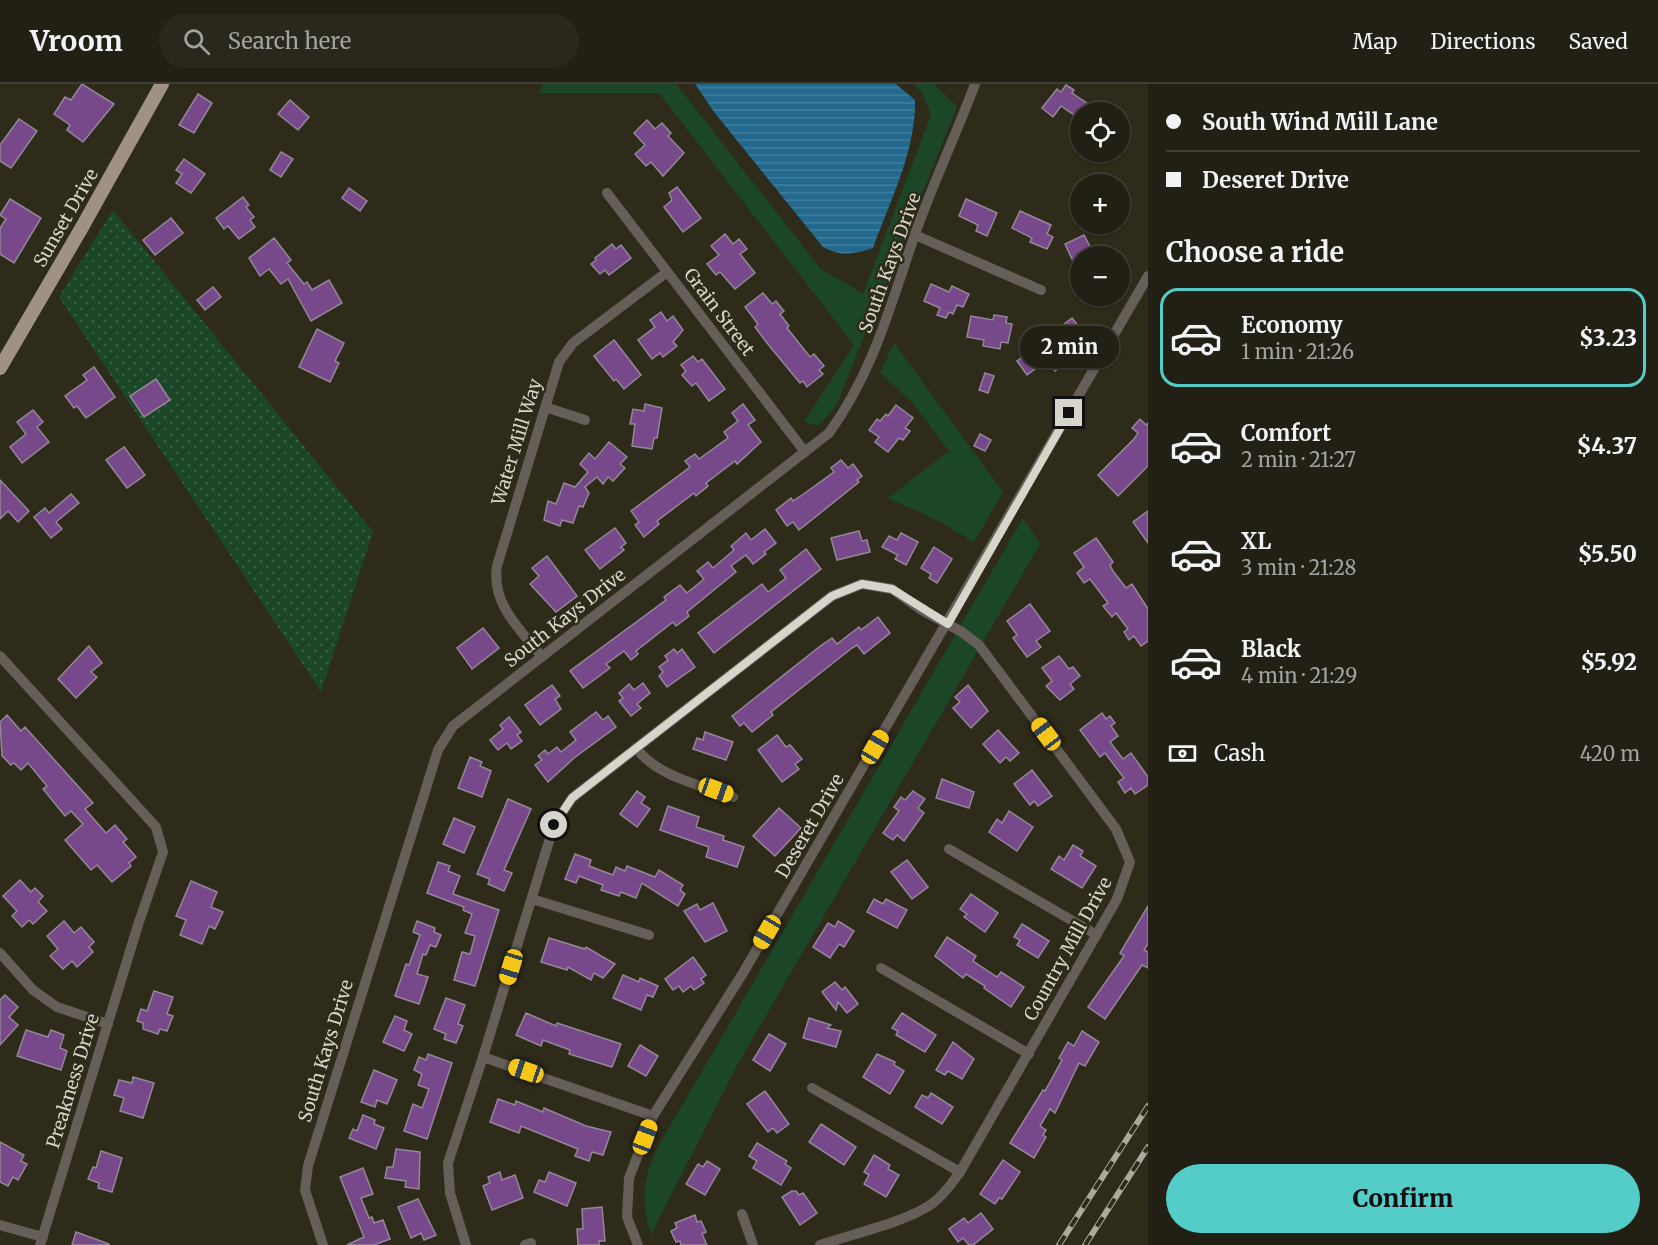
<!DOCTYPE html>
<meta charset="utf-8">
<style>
body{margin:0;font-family:Merriweather,serif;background:#2a281d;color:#f1f3f6;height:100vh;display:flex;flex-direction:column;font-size:22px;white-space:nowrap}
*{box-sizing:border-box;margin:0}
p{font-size:20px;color:#a2a3a0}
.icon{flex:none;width:33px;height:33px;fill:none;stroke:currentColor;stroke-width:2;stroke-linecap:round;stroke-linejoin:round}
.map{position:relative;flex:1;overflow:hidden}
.panel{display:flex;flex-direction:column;background:#222014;width:510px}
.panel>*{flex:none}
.top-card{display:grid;align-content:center;height:132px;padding:0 18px;background:#222014}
.tools{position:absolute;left:1070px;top:18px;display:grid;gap:12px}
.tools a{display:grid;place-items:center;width:60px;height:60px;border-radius:50%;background:#222014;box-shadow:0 2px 4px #0004,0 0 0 2px #3f3e34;font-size:30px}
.end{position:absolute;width:27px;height:27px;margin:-14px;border:8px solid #d7d5cb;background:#111;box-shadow:0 0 0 3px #111}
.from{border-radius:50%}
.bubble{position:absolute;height:42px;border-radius:21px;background:#222014;box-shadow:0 2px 4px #0004,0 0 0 2px #3f3e34;font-size:20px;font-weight:800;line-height:42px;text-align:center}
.car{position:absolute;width:18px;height:36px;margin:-18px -9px;border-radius:8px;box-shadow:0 0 4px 2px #0007;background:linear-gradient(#f5c518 24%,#345 0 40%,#f5c518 0 76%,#345 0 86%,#f5c518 0)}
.top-card b{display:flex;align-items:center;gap:21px;height:57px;font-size:22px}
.top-card b+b{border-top:2px solid #3f3e34}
.top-card i{width:15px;height:15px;background:#f1f3f6}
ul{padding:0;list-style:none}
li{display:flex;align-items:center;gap:18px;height:99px;margin:0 12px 9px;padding:0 6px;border:3px solid transparent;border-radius:18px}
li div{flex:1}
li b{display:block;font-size:22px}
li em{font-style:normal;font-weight:800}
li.on{border-color:#54cdc8}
li>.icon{width:54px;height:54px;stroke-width:1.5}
h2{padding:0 18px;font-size:27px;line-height:72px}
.pay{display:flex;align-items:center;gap:15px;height:66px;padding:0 18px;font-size:22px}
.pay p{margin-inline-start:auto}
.primary-button{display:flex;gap:12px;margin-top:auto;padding:12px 18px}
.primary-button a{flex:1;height:69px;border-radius:36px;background:#54cdc8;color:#111;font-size:24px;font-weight:800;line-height:69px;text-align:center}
header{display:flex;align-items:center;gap:36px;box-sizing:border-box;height:84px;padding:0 30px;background:#222014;border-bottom:2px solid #3f3e34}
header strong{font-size:28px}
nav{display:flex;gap:33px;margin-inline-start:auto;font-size:21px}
.search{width:420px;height:54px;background:#2a281d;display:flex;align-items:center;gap:15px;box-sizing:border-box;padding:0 21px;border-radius:33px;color:#a2a3a0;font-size:22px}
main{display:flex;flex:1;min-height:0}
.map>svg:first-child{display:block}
.grass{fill:url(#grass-dots)}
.park{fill:#1b4728}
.water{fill:url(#water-rules)}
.building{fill:#77498a;stroke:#938798;stroke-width:1.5}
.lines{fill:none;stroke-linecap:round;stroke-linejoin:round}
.minor{stroke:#665e59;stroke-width:10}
.major{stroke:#a09186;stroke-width:14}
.rail-casing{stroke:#aba99d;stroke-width:6}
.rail{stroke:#2e2b1a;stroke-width:4;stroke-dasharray:11;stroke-linecap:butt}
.route{stroke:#d7d5cb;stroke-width:8}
.labels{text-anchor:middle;stroke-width:5;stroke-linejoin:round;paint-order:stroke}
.street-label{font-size:18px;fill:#d7d5cb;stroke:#2e2b1a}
</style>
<header>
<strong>Vroom</strong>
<div class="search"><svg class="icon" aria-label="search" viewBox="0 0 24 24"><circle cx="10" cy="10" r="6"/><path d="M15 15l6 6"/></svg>Search here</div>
<nav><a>Map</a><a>Directions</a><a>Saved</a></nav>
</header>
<main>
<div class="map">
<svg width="1148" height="1161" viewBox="0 0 1148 1161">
<defs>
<pattern id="grass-dots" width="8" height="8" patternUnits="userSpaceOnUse" patternTransform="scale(1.5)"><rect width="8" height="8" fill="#1b4728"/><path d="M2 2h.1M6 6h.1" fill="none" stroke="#3b6146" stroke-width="1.8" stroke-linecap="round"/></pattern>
<pattern id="water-rules" width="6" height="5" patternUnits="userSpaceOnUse" patternTransform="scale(1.5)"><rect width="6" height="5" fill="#23698e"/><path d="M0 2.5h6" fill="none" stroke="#427e9d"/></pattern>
</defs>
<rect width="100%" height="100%" fill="#2e2b1a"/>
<path class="grass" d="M113,126L373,448L321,608L59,213Z"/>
<g class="park">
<path d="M543,0H676L820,184L863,210L931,31L922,8L914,0H934L957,23L836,322L819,341L804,338L854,261L659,9H539Z"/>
<path d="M894,259L1003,408L974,458L939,437L888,414L949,367L910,316L880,289Z"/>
<path d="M1023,434L1040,460L735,985L651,1151C640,1119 643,1093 658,1063Z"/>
</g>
<path class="water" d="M695,0H896L915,16C916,67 890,117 873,164C854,170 841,173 823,163L714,28Z"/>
<g class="building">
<path d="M82,0L114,20L83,58L67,46L70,41L54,30L65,13L71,16Z"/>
<path d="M1066,1L1074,6L1072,9L1100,28H1080V35L1061,22L1053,33L1042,24L1057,5L1061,8Z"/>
<path d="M198,10L212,19L194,49L179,41Z"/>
<path d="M290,16L309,33L298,46L278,30Z"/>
<path d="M19,35L37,47L11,84L0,77V61Z"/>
<path d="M647,36L655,45L662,39L671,49L668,52L684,69L663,92L651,78L646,82L635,70L645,61L634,49Z"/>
<path d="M281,68L293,75L281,93L270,86Z"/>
<path d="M184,75L205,90L191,109L176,99L182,90L176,86Z"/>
<path d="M677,103L701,134L683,148L664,123L672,116L669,109Z"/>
<path d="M349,104L367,117L360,127L342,114Z"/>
<path d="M243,113L249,121L246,123L254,133L250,136L255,143L239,155L228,142L224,145L216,134Z"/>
<path d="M10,115L41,134L14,179L0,170V144L6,135L0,131Z"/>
<path d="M966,115L997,129L987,152L976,147L978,141L959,132Z"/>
<path d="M1020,127L1051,141L1047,150L1053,153L1047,165L1030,158L1032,154L1012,144Z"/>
<path d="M171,134L183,149L155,171L143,156Z"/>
<path d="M725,150L733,160L739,155L747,165L740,170L755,189L735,205L720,188L716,191L707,180L719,171L711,162Z"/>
<path d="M1084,151L1095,172H1080V192L1065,160Z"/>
<path d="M274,154L291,176L287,179L304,200L307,198L312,206L329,196L342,219L311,237L288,195L281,200L269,185L260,192L249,174Z"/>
<path d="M612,160L616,165L621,161L631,174L609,191L605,186L600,190L591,180L596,176L595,174Z"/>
<path d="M931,200L949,208L952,202L969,210L963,223L957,221L953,230L949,228L946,234L937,231L940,224L924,217Z"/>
<path d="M213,203L221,213L205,226L197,216Z"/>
<path d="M763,209L772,220L776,217L784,227L780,230L789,242L787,244L810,273L814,270L824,282L819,286L823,290L807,303L803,297L800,299L767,259L755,243L758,240L745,223Z"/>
<path d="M661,228L667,237L673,232L683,246L673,258L677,262L663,273L660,269L652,275L638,256L655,243L650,236Z"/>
<path d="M994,231L1007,233L1006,239L1012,240L1008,259L1001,258L1000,265L983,262L984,256L967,253L971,232L993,236Z"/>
<path d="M1072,234L1087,253L1064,270L1070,277L1055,287L1047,276L1027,291L1017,277L1034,265L1024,263L1048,246L1051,250Z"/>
<path d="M317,245L344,259L335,277L339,279L330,298L299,283Z"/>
<path d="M614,256L641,291L624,305L616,295L614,297L594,272Z"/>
<path d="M693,272L698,278L702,275L725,305L709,317L696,299L692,302L682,291L686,287L681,281Z"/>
<path d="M94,283L115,313L86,334L77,322L74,324L65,312L87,296L83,291Z"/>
<path d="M985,289L994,292L988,309L979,306Z"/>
<path d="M156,295L170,316L144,333L130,312Z"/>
<path d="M645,320L662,324L657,354H654L652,365L632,362L635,340H630L633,325L644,327Z"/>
<path d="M743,320L755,336L748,341L761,358L737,380L735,377L706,399L708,402L696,412L694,409L657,437L659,440L644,453L635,441L639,438L631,427L690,383L685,377L695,370L699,375L728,354L724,348L738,337L732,329Z"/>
<path d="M896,321L913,334L905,344L910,347L903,356L899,354L888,368L875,358L879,353L869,346L877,335L880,337L886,330L888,332Z"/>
<path d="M33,326L43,338L37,343L49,358L22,379L10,363L26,350L17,338Z"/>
<path d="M1140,335L1146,341L1148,339V382L1118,412L1098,391L1134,355L1138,349L1132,344Z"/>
<path d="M980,350L991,356L985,367L974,362Z"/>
<path d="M609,358L627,373L620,380L625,384L613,397L608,393L603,400L597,393L585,403L589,409L583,423L579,422L573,439L562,436L560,442L544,436L548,417L556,420L564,399L575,403L588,388L580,380L589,369L595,375Z"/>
<path d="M124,363L145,391L127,404L106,376Z"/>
<path d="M841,376L848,384L853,380L862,392L857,396L859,398L799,446L793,438L787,442L776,426L791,414L793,417L805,409L834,388L831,384Z"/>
<path d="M0,396L29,427L18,438L8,427L0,435Z"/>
<path d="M71,410L79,419L56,438L62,445L51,454L34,433L45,424L49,429Z"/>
<path d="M1148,427V459L1133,438Z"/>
<path d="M615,444L626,459L621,463L624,466L600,485L585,466Z"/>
<path d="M765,445L776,459L764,468L766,470L753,480L746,471L731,482L736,488L687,528L689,532L676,542L673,538L636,567L638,570L631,576L624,567L606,580L610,584L583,604L570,587L666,516L664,513L680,501L687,509L704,495L697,487L708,478L713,484L734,466L731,462L746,449L751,456Z"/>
<path d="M859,447L862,457L867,456L870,468L837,476L831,454Z"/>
<path d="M901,449L918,458L906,481L895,475L898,471L882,463L889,452L897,456Z"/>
<path d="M1096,454L1113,478L1110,481L1113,487L1126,504L1132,500L1148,525V557L1141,562L1134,552L1129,556L1124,548L1128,545L1116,529L1112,533L1103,522L1108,519L1090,495L1084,499L1077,489L1084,483L1074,469Z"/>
<path d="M934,463L952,475L937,499L929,494L931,490L921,484Z"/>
<path d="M806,465L821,485L714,569L698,549L762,500L768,508L786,494L780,486Z"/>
<path d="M547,472L577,512L556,528L530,500L539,492L532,484Z"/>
<path d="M1030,520L1050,547L1036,557L1041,563L1027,573L1013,554L1017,551L1007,537Z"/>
<path d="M878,533L890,549L864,570L857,561L852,564L771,628L773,631L752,648L744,639L740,642L732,632L819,563L832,554L837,560L859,543L861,546Z"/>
<path d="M483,544L499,564L472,585L457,564Z"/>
<path d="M89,562L102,579L91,588L97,593L76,614L58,595Z"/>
<path d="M674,565L677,569L682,565L695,583L667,603L659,592L663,588L659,583L668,576L665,572Z"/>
<path d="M1059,572L1069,585L1073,583L1080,592L1070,600L1074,605L1060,616L1046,602L1052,597L1042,584Z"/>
<path d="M643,599L650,609L637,620L641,624L631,632L619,617L623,614L619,609L629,600L634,606Z"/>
<path d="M552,601L560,612L555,615L561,625L540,641L525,621Z"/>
<path d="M968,601L988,627L971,644L953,624L960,618L955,613Z"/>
<path d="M596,628L603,636L608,632L616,643L574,674L548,698L535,681L542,676L538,672L545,666L548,670L557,663L561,668L576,656L570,648Z"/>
<path d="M1102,629L1106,635L1110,632L1115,639L1111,642L1118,652L1110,658L1123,675L1131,669L1148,693V701L1135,710L1131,704L1125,709L1118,698L1124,694L1105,669L1100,673L1080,646Z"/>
<path d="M7,631L21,647L25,643L93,719L85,725L106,749L115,741L127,755L123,758L136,773L129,779L131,782L112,798L97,781L91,786L65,756L83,740L71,727L65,732L43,705L47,702L28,679L21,686L14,679L11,681L2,672L0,638Z"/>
<path d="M509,633L521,648L517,651L522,657L511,665L507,659L498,666L490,656L503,645L500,641Z"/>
<path d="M998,646L1019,669L1010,677L1006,673L1000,679L983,660Z"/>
<path d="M705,648L733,658L726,676L693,665L697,654L703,656Z"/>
<path d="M777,651L786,663L790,661L802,675L795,680L799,685L782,698L758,666Z"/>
<path d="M470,673L482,678L480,682L491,687L482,713L458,704Z"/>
<path d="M1032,686L1052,712L1038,722L1034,717L1030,721L1014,700Z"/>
<path d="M942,695L974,708L969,724L936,714Z"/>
<path d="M637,707L645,713L641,719L650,725L637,743L620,730Z"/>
<path d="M913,707L925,715L918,724L924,729L904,757L897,751L893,756L883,749L899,727L894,723L901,713L905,716Z"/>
<path d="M508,715L531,725L504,786L512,789L504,807L488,800L490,795L477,790Z"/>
<path d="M668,722L699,733L696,743L724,752L723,756L744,763L737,783L706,773L709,763L660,746Z"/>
<path d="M779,724L801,744L775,772L753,752Z"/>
<path d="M1009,727L1033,743L1017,767L989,748L997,735L1002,739Z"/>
<path d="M454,734L475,743L464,769L443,760Z"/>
<path d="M1073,761L1083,767L1080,772L1096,782L1082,804L1051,785L1059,772L1064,776Z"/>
<path d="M575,770L591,776L589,782L613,791L616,783L625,787L627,782L655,793L659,786L683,801L680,806L685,810L678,822L642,799L636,814L621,808L619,812L601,806L603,801L579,792L576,799L565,795Z"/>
<path d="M907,776L928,803L912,815L891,788Z"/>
<path d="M438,778L450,782L448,787L460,792L453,810L499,826L475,902L454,896L462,868L470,870L475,852L465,849L472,830L463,826L464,823L427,809Z"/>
<path d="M20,796L31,808L35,804L43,812L38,818L47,827L33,840L29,836L22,843L12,832L17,827L3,812Z"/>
<path d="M191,797L217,808L211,823L223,828L215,845L209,842L202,860L180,851L186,836L176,832Z"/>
<path d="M971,810L998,829L985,848L964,833L967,830L960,825Z"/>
<path d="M874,815L883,820L886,815L907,826L897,844L867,828Z"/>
<path d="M713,819L727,847L705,858L684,827L697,820L700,826Z"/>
<path d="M1148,822V860L1144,866L1148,868V884L1142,881L1105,935L1088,923L1124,872L1120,869Z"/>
<path d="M64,837L74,849L81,843L94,858L89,863L93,868L77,883L72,877L63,885L50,872L58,865L47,852Z"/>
<path d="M417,837L435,844L434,848L441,851L436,863L430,861L426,871L423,870L417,890L428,893L419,920L395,912L406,880L409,881L420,851L413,848Z"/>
<path d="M838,837L854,847L844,863L839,860L830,874L813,863L828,839L835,843Z"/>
<path d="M1022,840L1049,857L1038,874L1017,861L1020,856L1014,853Z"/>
<path d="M947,853L976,872L973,877L997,893L1001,888L1024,903L1011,923L984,904L985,902L966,890L963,894L935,872Z"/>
<path d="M549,854L585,865L586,863L615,880L603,894L594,889L591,896L568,883L567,886L541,878Z"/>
<path d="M693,873L706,891L701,895L704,899L694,906L691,902L683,908L679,902L673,906L665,895Z"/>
<path d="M623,891L639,898L640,894L658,902L653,913L647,911L641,926L613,914Z"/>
<path d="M835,898L842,906L845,903L858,920L847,929L838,918L836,926L822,908Z"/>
<path d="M154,907L173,913L167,930L173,932L167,947L160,945L158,950L143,945V939L137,937L141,925L147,927Z"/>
<path d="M5,911L18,923L9,933L18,941L0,961V916Z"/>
<path d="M446,914L465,921L458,940L463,942L456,959L444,955L446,950L434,945Z"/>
<path d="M526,929L556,942L557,939L621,960L612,983L569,970L570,966L543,956L541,962L516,951Z"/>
<path d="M902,929L936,951L925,968L896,951L898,947L892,944Z"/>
<path d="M395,932L407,937L404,946L412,950L404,967L383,958Z"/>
<path d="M809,934L831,941L827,944L841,947L836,963L803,954Z"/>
<path d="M26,946L48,953L51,946L64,951L60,964L67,967L61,986L17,972Z"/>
<path d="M1082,947L1099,958L1085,982L1079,979L1055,1029L1050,1025L1040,1042L1046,1046L1043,1051L1046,1053L1034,1074L1010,1059L1043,1006L1045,1007L1062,976L1059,974L1068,958L1074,962Z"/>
<path d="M769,950L786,960L770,987L753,976Z"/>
<path d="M953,958L974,975L962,995L948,987L945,991L936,986Z"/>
<path d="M640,961L658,972L646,992L628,982Z"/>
<path d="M428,970L452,979L427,1055L404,1047L413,1020L422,1024L429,1005L418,1001L422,990L414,986L419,973L426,976Z"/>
<path d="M877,970L895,978L894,981L904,987L890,1010L863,993Z"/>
<path d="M374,986L397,996L387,1020L377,1016L375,1023L361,1018Z"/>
<path d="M133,993L154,999L143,1034L120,1027L124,1014L114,1011L119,996L132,999Z"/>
<path d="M765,1007L789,1040L777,1049L773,1044L768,1048L747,1020Z"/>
<path d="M931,1009L953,1023L942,1040L915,1023L922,1011L928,1014Z"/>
<path d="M498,1015L515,1021L516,1017L543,1028L544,1024L586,1042L611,1048L603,1071L592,1068L589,1077L575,1072L578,1065L521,1042L519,1049L490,1038Z"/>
<path d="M363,1031L375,1036L374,1040L384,1044L376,1065L349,1054L353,1045L357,1047Z"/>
<path d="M821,1040L856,1063L844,1081L809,1058Z"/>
<path d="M0,1058L24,1071L21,1077L27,1080L18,1096L13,1093L8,1102L0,1098Z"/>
<path d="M757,1059L787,1077L785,1080L791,1084L781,1101L753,1084L757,1077L749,1072Z"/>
<path d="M396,1065L420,1068L419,1105L405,1103L406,1097L385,1094L387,1083H393Z"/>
<path d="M101,1067L122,1074L112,1108L98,1104L99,1099L88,1095L93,1083L96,1084Z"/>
<path d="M874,1071L890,1081L888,1085L899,1091L886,1113L864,1100L869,1091L864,1088Z"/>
<path d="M1003,1076L1020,1088L1002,1115L999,1114L995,1120L980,1110Z"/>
<path d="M707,1077L720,1085L705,1111L686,1100L698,1080L703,1083Z"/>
<path d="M363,1084L373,1110L361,1114L369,1134L372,1133L374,1139L383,1136L390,1155L374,1161H347L364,1153L340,1093Z"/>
<path d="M500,1088L502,1096L515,1091L523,1114L492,1126L483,1102L490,1099L488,1093Z"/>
<path d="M549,1088L576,1099L567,1122L534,1108L539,1096L545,1098Z"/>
<path d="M792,1107H796L799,1111L803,1109L817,1129L800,1141L782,1113Z"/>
<path d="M418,1115L436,1151L424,1156L421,1149L411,1154L398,1123Z"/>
<path d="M602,1123L605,1157H599V1161H578L577,1145H583L582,1125Z"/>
<path d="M981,1129L993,1145L973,1161H969L963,1154L958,1158L949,1145L964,1134L968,1139Z"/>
<path d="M695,1131L697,1138L701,1137L706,1148L702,1150L707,1161H681L680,1157L676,1158L671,1147L677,1144L675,1139Z"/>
<path d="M76,1148L109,1160V1161H72Z"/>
</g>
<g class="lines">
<g class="minor">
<path d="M607,109L805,368"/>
<path d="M915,151L1041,206"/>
<path d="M545,323L585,336"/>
<path d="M0,572L156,743L163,768L138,841L40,1161"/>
<path d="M542,573C520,545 491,520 497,482L559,278L573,259L667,188"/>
<path d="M636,664C658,693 700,701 733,713"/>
<path d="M949,765L1097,851"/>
<path d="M532,815L649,851"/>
<path d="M0,869L33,906L57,923L108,940"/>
<path d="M881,884L1029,970"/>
<path d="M483,973L653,1032"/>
<path d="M812,1004L960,1088"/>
<path d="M742,1130L753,1161"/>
<path d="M0,1141L43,1153"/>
<path d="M323,1161L305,1106L308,1082L438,666L453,642L829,349C873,288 890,223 914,153C932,101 956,51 975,0"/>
<path d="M466,1161L450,1109L448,1079L483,973L554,741L572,714L832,512L862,500L892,505L920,525L962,548L979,561L1116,745L1130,778L1117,815L960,1088C952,1099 944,1111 933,1119C907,1138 852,1150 820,1161"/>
<path d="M525,1161L531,1159"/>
<path d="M638,1161L627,1133L629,1094L653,1032L743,889L1148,192"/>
</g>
<path class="major" d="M0,284L81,145L162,0"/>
<defs>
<g id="rail">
<path d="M1059,1161L1148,1022"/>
<path d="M1085,1161L1148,1063"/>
</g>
</defs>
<use href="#rail" class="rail-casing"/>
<use href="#rail" class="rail"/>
</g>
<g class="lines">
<path class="route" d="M554,741L572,714L832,512L862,500L892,505L948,540L1069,329"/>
</g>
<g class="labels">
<g class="street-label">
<text transform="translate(66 134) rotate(-60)" y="6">Sunset Drive</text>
<text transform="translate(890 179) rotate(-70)" y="6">South Kays Drive</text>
<text transform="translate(719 228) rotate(53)" y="6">Grain Street</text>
<text transform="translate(517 358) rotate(-73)" y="6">Water Mill Way</text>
<text transform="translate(565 534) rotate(-38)" y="6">South Kays Drive</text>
<text transform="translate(810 742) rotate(-60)" y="6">Deseret Drive</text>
<text transform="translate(1068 865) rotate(-61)" y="6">Country Mill Drive</text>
<text transform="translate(326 967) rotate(-73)" y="6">South Kays Drive</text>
<text transform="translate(73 997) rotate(-73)" y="6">Preakness Drive</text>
</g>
</g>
</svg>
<div class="tools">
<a><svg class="icon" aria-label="locate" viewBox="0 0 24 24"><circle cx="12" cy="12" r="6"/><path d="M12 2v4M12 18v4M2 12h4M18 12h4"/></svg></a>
<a>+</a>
<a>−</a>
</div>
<i class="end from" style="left:554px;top:741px"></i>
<i class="end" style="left:1069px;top:329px"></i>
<div class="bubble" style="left:1020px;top:242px;width:99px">2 min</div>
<i class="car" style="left:1046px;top:650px;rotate:323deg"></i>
<i class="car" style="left:875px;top:663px;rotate:30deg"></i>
<i class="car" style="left:716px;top:706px;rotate:110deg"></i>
<i class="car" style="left:767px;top:848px;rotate:210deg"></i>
<i class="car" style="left:511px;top:883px;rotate:197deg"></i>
<i class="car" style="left:526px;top:987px;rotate:289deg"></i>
<i class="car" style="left:645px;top:1053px;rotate:21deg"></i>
</div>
<section class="panel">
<div class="top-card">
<b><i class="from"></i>South Wind Mill Lane</b>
<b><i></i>Deseret Drive</b>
</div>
<h2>Choose a ride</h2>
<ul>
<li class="on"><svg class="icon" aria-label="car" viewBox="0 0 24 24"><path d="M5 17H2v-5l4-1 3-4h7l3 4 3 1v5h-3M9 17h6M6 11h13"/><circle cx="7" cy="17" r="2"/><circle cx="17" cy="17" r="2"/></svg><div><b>Economy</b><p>1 min · 21:26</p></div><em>$3.23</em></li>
<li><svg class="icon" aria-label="car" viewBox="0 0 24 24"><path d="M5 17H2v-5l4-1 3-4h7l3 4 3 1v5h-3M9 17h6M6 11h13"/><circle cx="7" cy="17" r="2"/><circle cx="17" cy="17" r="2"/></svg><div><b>Comfort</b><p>2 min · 21:27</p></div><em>$4.37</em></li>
<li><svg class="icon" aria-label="car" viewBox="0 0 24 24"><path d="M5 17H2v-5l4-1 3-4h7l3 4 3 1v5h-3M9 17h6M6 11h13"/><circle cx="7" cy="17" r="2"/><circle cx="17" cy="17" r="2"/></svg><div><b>XL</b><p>3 min · 21:28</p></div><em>$5.50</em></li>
<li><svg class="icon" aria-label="car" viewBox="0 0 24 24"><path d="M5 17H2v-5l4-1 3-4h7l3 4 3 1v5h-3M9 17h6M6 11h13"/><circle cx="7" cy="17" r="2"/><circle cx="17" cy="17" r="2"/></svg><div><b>Black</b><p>4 min · 21:29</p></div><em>$5.92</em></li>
</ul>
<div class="pay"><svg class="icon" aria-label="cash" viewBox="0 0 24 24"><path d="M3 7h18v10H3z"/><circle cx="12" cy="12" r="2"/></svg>Cash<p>420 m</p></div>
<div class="primary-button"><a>Confirm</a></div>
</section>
</main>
